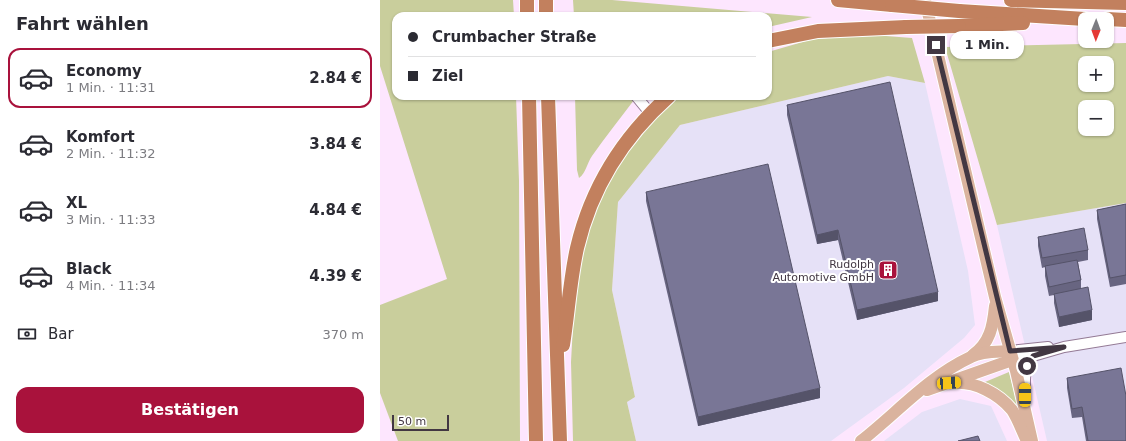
<!DOCTYPE html>
<html lang="de">
<meta charset="utf-8">
<style>
body{margin:0;font-family:"DejaVu Sans",sans-serif;background:#f2f2f3;color:#2b2b33;height:100vh;display:flex;flex-direction:column;font-size:15px;white-space:nowrap}
*{box-sizing:border-box;margin:0}
p{font-size:13px;color:#7c7c81}
.icon{flex:none;width:22px;height:22px;fill:none;stroke:currentColor;stroke-width:2;stroke-linecap:round;stroke-linejoin:round}
.map{position:relative;flex:1;overflow:hidden}
.side{display:flex;flex-direction:column;background:#fff;width:380px}
.side>*{flex:none}
.banner{position:absolute;left:12px;top:12px;width:380px;height:88px;border-radius:12px;box-shadow:0 1px 3px #0004;display:grid;align-content:center;height:88px;padding:0 16px;background:#fff}
.needle{width:26px;rotate:181deg}
.fabs{position:absolute;left:698px;top:12px;display:grid;gap:8px}
.fabs a{display:grid;place-items:center;width:36px;height:36px;border-radius:8px;background:#fff;box-shadow:0 1px 3px #0004;font-size:20px}
.scale{position:absolute;left:12px;bottom:10px;width:57px;box-sizing:border-box;padding-left:4px;border:2px solid #423742;border-top:0;font-size:11px;line-height:14px;white-space:nowrap;color:#423742;-webkit-text-stroke:3px #fff;paint-order:stroke}
.end{position:absolute;width:18px;height:18px;margin:-9px;border:5px solid #423742;background:#fff;box-shadow:0 0 0 2px #fff}
.from{border-radius:50%}
.bubble{position:absolute;height:28px;border-radius:12px;background:#fff;box-shadow:0 1px 3px #0004;font-size:13px;font-weight:800;line-height:28px;text-align:center}
.car{position:absolute;width:12px;height:24px;margin:-12px -6px;border-radius:5px;box-shadow:0 0 3px 1px #0007;background:linear-gradient(#f5c518 24%,#345 0 40%,#f5c518 0 76%,#345 0 86%,#f5c518 0)}
.banner b{display:flex;align-items:center;gap:14px;height:38px;font-size:15px}
.banner b+b{border-top:1px solid #e1e1e2}
.banner i{width:10px;height:10px;background:#2b2b33}
ul{padding:0;list-style:none}
li{display:flex;align-items:center;gap:12px;height:60px;margin:0 8px 6px;padding:0 8px;border:2px solid transparent;border-radius:12px}
li div{flex:1}
li b{display:block;font-size:15px}
li em{font-style:normal;font-weight:800}
li.current{border-color:#a9123c}
li>.icon{width:36px;height:36px;stroke-width:1.5}
h2{padding:0 16px;font-size:18px;line-height:48px}
.pay{display:flex;align-items:center;gap:10px;height:44px;padding:0 16px;font-size:15px}
.pay p{margin-inline-start:auto}
.primary-button{display:flex;gap:8px;margin-top:auto;padding:8px 16px}
.primary-button a{flex:1;height:46px;border-radius:12px;background:#a9123c;color:#fff;font-size:16px;font-weight:800;line-height:46px;text-align:center}
main{display:flex;flex:1;min-height:0}
.map>svg:first-child{display:block}
.industrial{fill:#e6e1f7}
.green{fill:#c9ce9c;fill-rule:evenodd}
.lines{fill:none;stroke-linecap:round;stroke-linejoin:round}
.minor-casing{stroke:#947a95;stroke-width:12}
.major-casing{stroke:#fff;stroke-width:14}
.highway-casing{stroke:#fff;stroke-width:16}
.minor{stroke:#fff;stroke-width:10}
.major{stroke:#dab39e;stroke-width:12}
.highway{stroke:#c2805e;stroke-width:14}
.highway-bridge-casing{stroke:#fff;stroke-width:16;stroke-linecap:butt}
.highway-bridge{stroke:#c2805e;stroke-width:14}
.wall{fill:#686581}
.shaded-wall{fill:#555369}
.building{fill:#797696;stroke:#555369}
.route{stroke:#423742;stroke-width:5}
.labels{text-anchor:middle;stroke-width:4;stroke-linejoin:round;paint-order:stroke}
.poi-label{font-size:11px;fill:#423742;stroke:#fff;text-anchor:end}
</style>
<main>
<section class="side">
<h2>Fahrt wählen</h2>
<ul>
<li class="current"><svg class="icon" aria-label="car" viewBox="0 0 24 24"><path d="M5 17H2v-5l4-1 3-4h7l3 4 3 1v5h-3M9 17h6M6 11h13"/><circle cx="7" cy="17" r="2"/><circle cx="17" cy="17" r="2"/></svg><div><b>Economy</b><p>1 Min. · 11:31</p></div><em>2.84 €</em></li>
<li><svg class="icon" aria-label="car" viewBox="0 0 24 24"><path d="M5 17H2v-5l4-1 3-4h7l3 4 3 1v5h-3M9 17h6M6 11h13"/><circle cx="7" cy="17" r="2"/><circle cx="17" cy="17" r="2"/></svg><div><b>Komfort</b><p>2 Min. · 11:32</p></div><em>3.84 €</em></li>
<li><svg class="icon" aria-label="car" viewBox="0 0 24 24"><path d="M5 17H2v-5l4-1 3-4h7l3 4 3 1v5h-3M9 17h6M6 11h13"/><circle cx="7" cy="17" r="2"/><circle cx="17" cy="17" r="2"/></svg><div><b>XL</b><p>3 Min. · 11:33</p></div><em>4.84 €</em></li>
<li><svg class="icon" aria-label="car" viewBox="0 0 24 24"><path d="M5 17H2v-5l4-1 3-4h7l3 4 3 1v5h-3M9 17h6M6 11h13"/><circle cx="7" cy="17" r="2"/><circle cx="17" cy="17" r="2"/></svg><div><b>Black</b><p>4 Min. · 11:34</p></div><em>4.39 €</em></li>
</ul>
<div class="pay"><svg class="icon" aria-label="cash" viewBox="0 0 24 24"><path d="M3 7h18v10H3z"/><circle cx="12" cy="12" r="2"/></svg>Bar<p>370 m</p></div>
<div class="primary-button"><a>Bestätigen</a></div>
</section>
<div class="map">
<svg width="746" height="441" viewBox="0 0 746 441">
<rect width="100%" height="100%" fill="#fde6fe"/>
<g class="industrial">
<path d="M508,76L545,83L588,271L595,325L584,338L524,388L451,441H256L247,402L255,397L232,290L238,202L300,125Z"/>
<path d="M746,203V441H667L617,225Z"/>
<path d="M580,399L611,406L627,441H504L542,412Z"/>
</g>
<g class="green">
<path d="M0,0H133L134,16H16V96H136L139,181L140,441H18L0,393V305L67,279L0,66Z"/>
<path d="M193,0H232L432,17L388,27V16H194Z"/>
<path d="M493,35L532,38L545,83L508,76L300,125L238,202L232,290L255,397L247,402L256,441H193L191,362L196,271L211,212L262,125L296,96H388V52L433,39Z"/>
<path d="M746,43V203L617,225L565,47ZM705,63H727V85H705ZM705,107H727V129H705Z"/>
<path d="M195,96H250L254,100C240,119 225,137 212,156C207,163 206,173 199,178L197,170Z"/>
<path d="M629,372L639,412L603,385L605,382Z"/>
</g>
<g class="lines">
<defs>
<g id="minor">
<path d="M256,96L270,113"/>
<path d="M630,351L668,347"/>
<path d="M632,360L653,356L684,347L746,337"/>
<path d="M645,397C645,382 643,369 653,356"/>
</g>
<g id="major">
<path d="M545,0L615,297L636,371L652,441"/>
<path d="M593,355C610,343 613,326 615,306"/>
<path d="M574,383C595,381 619,394 632,410C638,419 642,431 647,441"/>
<path d="M547,390L632,360"/>
<path d="M481,441C517,413 548,377 591,357C602,351 617,352 630,351"/>
</g>
<g id="highway">
<path d="M147,0V16"/>
<path d="M166,0V16"/>
<path d="M458,0L512,5"/>
<path d="M631,0L746,3"/>
<path d="M579,11L705,19"/>
<path d="M727,19L746,20"/>
<path d="M579,26L643,23"/>
<path d="M388,41L438,31L526,27"/>
<path d="M149,96L156,441"/>
<path d="M168,96L180,441"/>
<path d="M183,345C188,313 190,279 197,248C211,188 243,137 289,96"/>
</g>
</defs>
<use href="#minor" class="minor-casing"/>
<use href="#major" class="major-casing"/>
<use href="#highway" class="highway-casing"/>
<use href="#minor" class="minor"/>
<use href="#major" class="major"/>
<use href="#highway" class="highway"/>
<defs>
<g id="highway-bridge">
<path d="M512,5L579,11"/>
<path d="M526,27L579,26"/>
</g>
</defs>
<use href="#highway-bridge" class="highway-bridge-casing"/>
<use href="#highway-bridge" class="highway-bridge"/>
</g>
<g class="wall">
<path d="M407,105L558,301L477,320L458,240L437,244L407,115Z"/>
<path d="M266,192L440,398L318,426L266,201Z"/>
<path d="M746,204V284L730,287L717,219V210Z"/>
<path d="M658,237L708,250V260L698,262L701,280V288L712,320L679,327L674,303V295L669,296L665,276V267L662,268L658,246Z"/>
<path d="M687,378L746,441H706L702,417L692,418L687,388Z"/>
</g>
<g class="shaded-wall">
<path d="M458,230V240L437,244V235Z"/>
<path d="M558,292V301L477,320V310Z"/>
<path d="M712,310V320L679,327V317Z"/>
<path d="M440,388V398L318,426V417Z"/>
</g>
<g class="building">
<path d="M510,82L558,292L477,310L458,230L437,235L407,105Z"/>
<path d="M388,164L440,388L318,417L266,192Z"/>
<path d="M746,204V275L730,278L717,210Z"/>
<path d="M704,228L708,250L662,258L658,237Z"/>
<path d="M697,260L701,280L669,287L665,266Z"/>
<path d="M708,287L712,310L679,317L674,294Z"/>
<path d="M741,368L746,396V441H708L702,407L692,409L687,378Z"/>
<path d="M598,436L600,441H578Z"/>
</g>
<g class="lines">
<path class="route" d="M556,45L630,351L684,347L653,356L647,366"/>
</g>
<defs>
<symbol id="building-square" viewBox="-11 -11 22 22"><rect x="-9" y="-9" width="18" height="18" rx="4" fill="#a9123c" stroke="#fff"/><path d="M-4-6H4V6H1V3H-1V6H-4ZM-2.5-4.3h1.7v1.8h-1.7ZM.8-4.3h1.7v1.8H.8ZM-2.5-1h1.7V.8h-1.7ZM.8-1h1.7V.8H.8Z" fill="#fff"/></symbol>
</defs>
<g fill-rule="evenodd">
<use href="#building-square" x="497" y="259" width="22" height="22"/>
</g>
<g class="labels">
<g class="poi-label">
<text x="494" y="268">Rudolph<tspan x="494" dy="13">Automotive GmbH</tspan></text>
</g>
</g>
</svg>
<div class="fabs">
<a><svg class="needle" viewBox="-14 -14 28 28"><path d="M0-13l5 13h-10z" fill="#e53935"/><path d="M0 13l5-13h-10z" fill="#7c7c81"/></svg></a>
<a>+</a>
<a>−</a>
</div>
<div class="scale">50 m</div>
<i class="end from" style="left:647px;top:366px"></i>
<i class="end" style="left:556px;top:45px"></i>
<div class="bubble" style="left:570px;top:31px;width:74px">1 Min.</div>
<i class="car" style="left:569px;top:383px;rotate:86deg"></i>
<i class="car" style="left:645px;top:395px;rotate:0deg"></i>
<div class="banner">
<b><i class="from"></i>Crumbacher Straße</b>
<b><i></i>Ziel</b>
</div>
</div>
</main>
